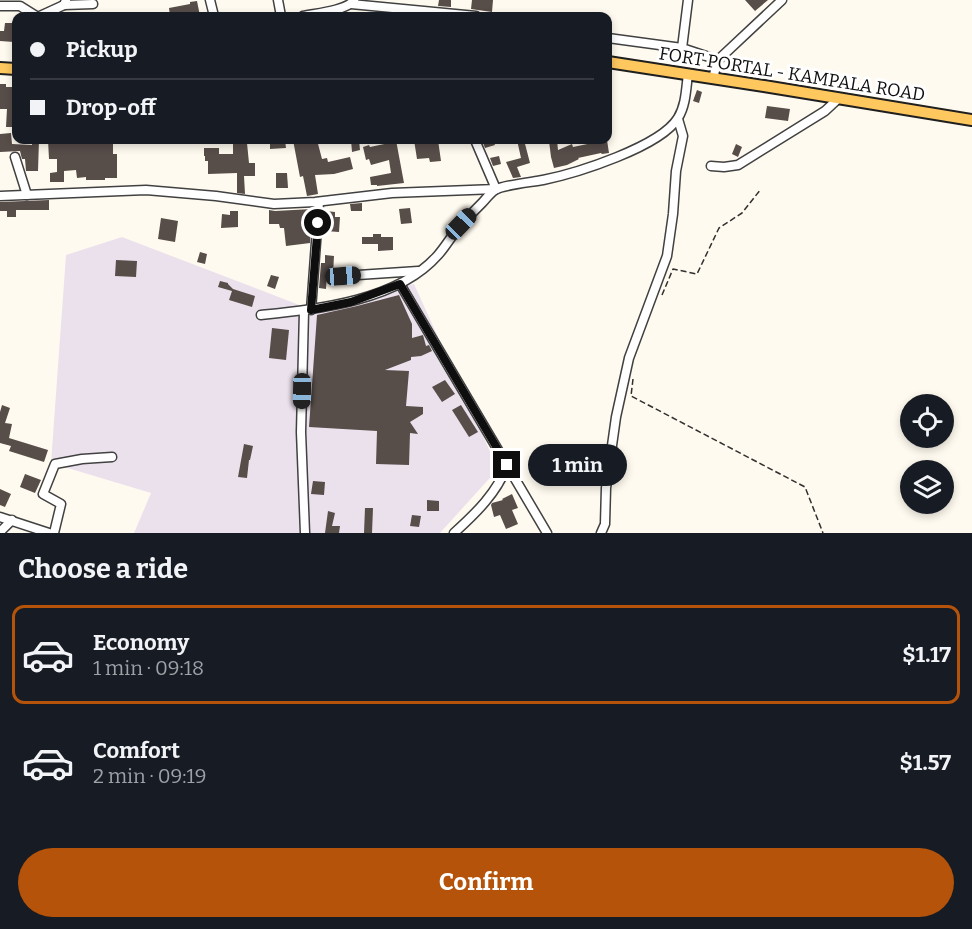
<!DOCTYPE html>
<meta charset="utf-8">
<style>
body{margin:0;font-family:Bitter,serif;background:#242831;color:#f1f3f6;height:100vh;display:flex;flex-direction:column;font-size:22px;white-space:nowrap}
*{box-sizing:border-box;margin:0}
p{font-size:20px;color:#9ea1a6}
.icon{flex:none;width:33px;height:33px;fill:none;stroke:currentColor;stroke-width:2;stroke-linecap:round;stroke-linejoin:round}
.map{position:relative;height:533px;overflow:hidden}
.drawer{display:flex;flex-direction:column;background:#171b24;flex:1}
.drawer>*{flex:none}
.guide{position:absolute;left:12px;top:12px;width:600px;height:132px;border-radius:12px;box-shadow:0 3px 9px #0003;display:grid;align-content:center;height:132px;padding:0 18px;background:#171b24}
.buttons{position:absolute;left:900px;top:394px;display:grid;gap:12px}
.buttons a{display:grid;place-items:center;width:54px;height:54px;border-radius:50%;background:#171b24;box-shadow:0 3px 9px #0003;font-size:30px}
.end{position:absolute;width:27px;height:27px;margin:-14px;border:8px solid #0e0e0e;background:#fff;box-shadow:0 0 0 3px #fff}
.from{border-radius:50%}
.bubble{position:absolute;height:42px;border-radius:21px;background:#171b24;box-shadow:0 3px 9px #0003;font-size:20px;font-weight:700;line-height:42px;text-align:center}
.car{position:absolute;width:18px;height:36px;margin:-18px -9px;border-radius:8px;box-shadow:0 0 4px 2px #0007;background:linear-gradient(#222 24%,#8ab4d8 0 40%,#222 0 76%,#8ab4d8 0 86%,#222 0)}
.guide b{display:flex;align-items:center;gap:21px;height:57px;font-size:22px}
.guide b+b{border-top:2px solid #363941}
.guide i{width:15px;height:15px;background:#f1f3f6}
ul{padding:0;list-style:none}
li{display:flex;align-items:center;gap:18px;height:99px;margin:0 12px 9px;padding:0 6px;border:3px solid transparent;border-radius:12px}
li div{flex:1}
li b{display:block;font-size:22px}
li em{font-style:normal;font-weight:700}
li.current{border-color:#b45309}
li>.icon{width:54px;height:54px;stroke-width:1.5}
h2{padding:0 18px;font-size:27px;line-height:72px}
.primary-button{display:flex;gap:12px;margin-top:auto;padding:12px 18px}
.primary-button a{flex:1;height:69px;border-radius:36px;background:#b45309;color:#fff;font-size:24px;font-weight:700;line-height:69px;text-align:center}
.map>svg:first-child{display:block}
.industrial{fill:#ebe1ed}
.building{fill:#574d49}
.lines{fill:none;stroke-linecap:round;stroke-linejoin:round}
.minor-casing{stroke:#414141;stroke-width:11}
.major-casing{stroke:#1f1f1f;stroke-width:14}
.path{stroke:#303030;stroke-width:1.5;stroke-dasharray:6 3;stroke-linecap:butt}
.minor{stroke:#fff;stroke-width:8}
.major{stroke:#ffc85f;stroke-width:10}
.route{stroke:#0e0e0e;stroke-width:8}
.labels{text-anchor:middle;stroke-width:6;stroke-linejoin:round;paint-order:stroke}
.street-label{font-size:18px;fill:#0e0e0e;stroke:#fff}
</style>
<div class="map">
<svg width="972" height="533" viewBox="0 0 972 533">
<rect width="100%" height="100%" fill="#fffaef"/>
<path class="industrial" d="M122,237L302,306L414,284L498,469L440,533H134L151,493L51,463L66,255Z"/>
<g class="building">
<path d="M439,0H451V7L438,6Z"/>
<path d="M472,0H493L492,12L471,9Z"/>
<path d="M745,0H768L755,11Z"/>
<path d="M197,1L200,16H170L169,8L190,4V2Z"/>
<path d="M5,23H13L14,42L0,41V31H4Z"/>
<path d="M0,84H6V87H16V127H6L7,109H0Z"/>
<path d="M697,90L702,92L699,103L693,101Z"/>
<path d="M767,106L790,109L788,121L765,118Z"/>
<path d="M11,133L12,144L32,145V140H39L38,171H26L25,159H22L20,151L0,152V134Z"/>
<path d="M48,140H113V154H117V178H105V180H86V177L77,178L76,170L64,171V182H50V173L57,172V159H49Z"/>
<path d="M233,140H241V144L247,143L249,163H255V176H244L245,194L237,193V173L208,174V161H205V156H204V148H219V154H233Z"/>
<path d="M270,140H285L286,148L270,149Z"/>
<path d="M293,140H317L322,159L327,158L328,162L350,157L353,169L334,174L315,175L318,194L307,196L303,176L300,177Z"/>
<path d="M351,140H359L360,150L352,152Z"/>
<path d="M388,140H396L404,183L377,186V185H371L370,177L391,173L389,160L371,165L369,159L366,160L363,147L369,145L370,147L389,143Z"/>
<path d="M414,140H438L441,161L430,162L429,158L417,159Z"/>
<path d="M482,140H493L495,145L485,148Z"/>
<path d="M517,140H524L530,163L517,167L521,177L513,178L506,162L521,158Z"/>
<path d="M557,140L558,150L572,144L573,147L597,142V140H607L609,153L602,154L601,153L578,158L579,159L567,165L554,168L551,157L549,141Z"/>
<path d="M736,144L742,147L738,157L732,154Z"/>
<path d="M499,156L501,164L493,166L490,158Z"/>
<path d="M276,173H287L288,188H276Z"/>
<path d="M49,200V210H16V217H7V211H0V202Z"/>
<path d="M362,203V211H351L350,204Z"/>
<path d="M410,208L412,223L401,224L399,209Z"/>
<path d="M312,209L310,243L286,246L284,228H280L279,224H269V210L275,211Z"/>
<path d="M230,211H238V227L221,228L222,214L230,215Z"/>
<path d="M326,211L335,212V217H340L339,232L325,231Z"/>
<path d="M161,218L178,221L175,242L158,239Z"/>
<path d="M373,234H381V237H393V250L378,251V244H362V237H373Z"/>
<path d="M200,252L207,254L205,264L197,262Z"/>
<path d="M325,255L334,256L333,274H327L326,289L319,288L321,263H325Z"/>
<path d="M116,260L137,261L136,277L115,276Z"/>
<path d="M271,275L279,277L275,289L267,286Z"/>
<path d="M220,281L228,283V284L233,289L255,296L252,307L229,300L232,291L218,287Z"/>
<path d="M399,295L412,324V338L423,335L426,346L429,345L432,351L421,356L411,357V360L385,370L409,371L406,406L423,407V414L410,422L418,434L410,433L409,465L376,464L377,431L309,427L317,315L357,306Z"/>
<path d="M272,328L289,330L286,360L269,358Z"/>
<path d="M445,380L455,394L442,402L432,387Z"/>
<path d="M2,405L10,408L5,423L12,424L9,438L48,450L44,462L9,451L11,446L0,443V412Z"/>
<path d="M461,405L478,432L469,437L452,410Z"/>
<path d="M244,444L253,446L250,460H249L247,478L238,477Z"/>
<path d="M25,474L41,480L35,493L20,487Z"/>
<path d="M313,481L325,482L324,495L311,494Z"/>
<path d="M0,489L11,494L5,507L0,505Z"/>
<path d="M512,494L518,508L512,510L518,524L506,529L500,515L494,517L491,505L492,503L503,500L502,499Z"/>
<path d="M427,500L439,501V511H427Z"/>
<path d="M365,508H373L372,533H364Z"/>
<path d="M328,511L335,513L332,526H340L339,533H325Z"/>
<path d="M412,515L421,516L419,527L410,526Z"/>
</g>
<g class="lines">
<defs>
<g id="minor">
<path d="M210,0L214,16"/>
<path d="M278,0L281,16"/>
<path d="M688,0L682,48L718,60"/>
<path d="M351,4L476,16"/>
<path d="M64,5L93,4"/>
<path d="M0,6H20L36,16"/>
<path d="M40,16L64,5L66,0"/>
<path d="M303,16C318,13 343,11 354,1"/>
<path d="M608,38L682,48"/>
<path d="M713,78L718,60L782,0"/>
<path d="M15,157L27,195"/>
<path d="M711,166L724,167L738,165L825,111L839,98"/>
<path d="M0,196L146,190L216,196L274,204L315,202L392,193L496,189L475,140"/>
<path d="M343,276L418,271"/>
<path d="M400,284L547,533"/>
<path d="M311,310L319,202"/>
<path d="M304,311L301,432L305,533"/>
<path d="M261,315C318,309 398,301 438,255C446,246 452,235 460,226C467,218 475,210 482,203C486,199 490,193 495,190C502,185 533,182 543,180C577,173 660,147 678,118C686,105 686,89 688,74"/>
<path d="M0,517L49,533"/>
<path d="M0,532L12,520"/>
<path d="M54,533L61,504L43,494L55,464L82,459L112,457"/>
<path d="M454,533C475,514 498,492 507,465"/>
<path d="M601,533L605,524L606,488L616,417L629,358L667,256L673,214L676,171L683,136L678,119"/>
</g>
<g id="major">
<path d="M608,62L764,86L972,120"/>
<path d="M0,68L16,69"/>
</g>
</defs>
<use href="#minor" class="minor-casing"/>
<use href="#major" class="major-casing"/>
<g class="path">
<path d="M662,295L673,269L697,274L719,228L742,213L761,189"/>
<path d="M633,379L631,396L805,487L823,533"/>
</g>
<use href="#minor" class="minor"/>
<use href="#major" class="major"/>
</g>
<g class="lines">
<path class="route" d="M318,223L311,310L351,302L400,284L507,465"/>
</g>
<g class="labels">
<g class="street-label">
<text transform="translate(792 74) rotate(9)" y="6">FORT PORTAL - KAMPALA ROAD</text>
</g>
</g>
</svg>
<div class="buttons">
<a><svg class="icon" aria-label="locate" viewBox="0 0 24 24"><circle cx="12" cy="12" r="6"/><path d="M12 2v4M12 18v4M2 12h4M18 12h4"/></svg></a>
<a><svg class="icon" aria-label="layers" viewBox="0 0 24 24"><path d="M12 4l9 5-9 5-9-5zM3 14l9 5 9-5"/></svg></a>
</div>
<i class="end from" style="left:318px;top:223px"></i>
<i class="end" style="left:507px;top:465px"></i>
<div class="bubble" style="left:528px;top:444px;width:99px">1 min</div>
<i class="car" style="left:461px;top:224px;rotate:44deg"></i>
<i class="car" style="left:343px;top:276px;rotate:86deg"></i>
<i class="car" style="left:302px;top:391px;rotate:181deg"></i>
<div class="guide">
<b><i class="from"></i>Pickup</b>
<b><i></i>Drop-off</b>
</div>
</div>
<section class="drawer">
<h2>Choose a ride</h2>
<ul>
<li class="current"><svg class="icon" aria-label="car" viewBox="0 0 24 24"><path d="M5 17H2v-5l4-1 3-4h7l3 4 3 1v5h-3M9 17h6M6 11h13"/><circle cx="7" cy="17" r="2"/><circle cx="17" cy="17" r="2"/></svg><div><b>Economy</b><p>1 min · 09:18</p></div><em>$1.17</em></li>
<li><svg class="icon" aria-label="car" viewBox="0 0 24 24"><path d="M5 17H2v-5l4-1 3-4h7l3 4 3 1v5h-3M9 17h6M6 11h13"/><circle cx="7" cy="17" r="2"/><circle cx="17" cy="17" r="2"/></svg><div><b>Comfort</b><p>2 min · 09:19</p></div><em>$1.57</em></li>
</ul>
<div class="primary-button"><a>Confirm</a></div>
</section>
